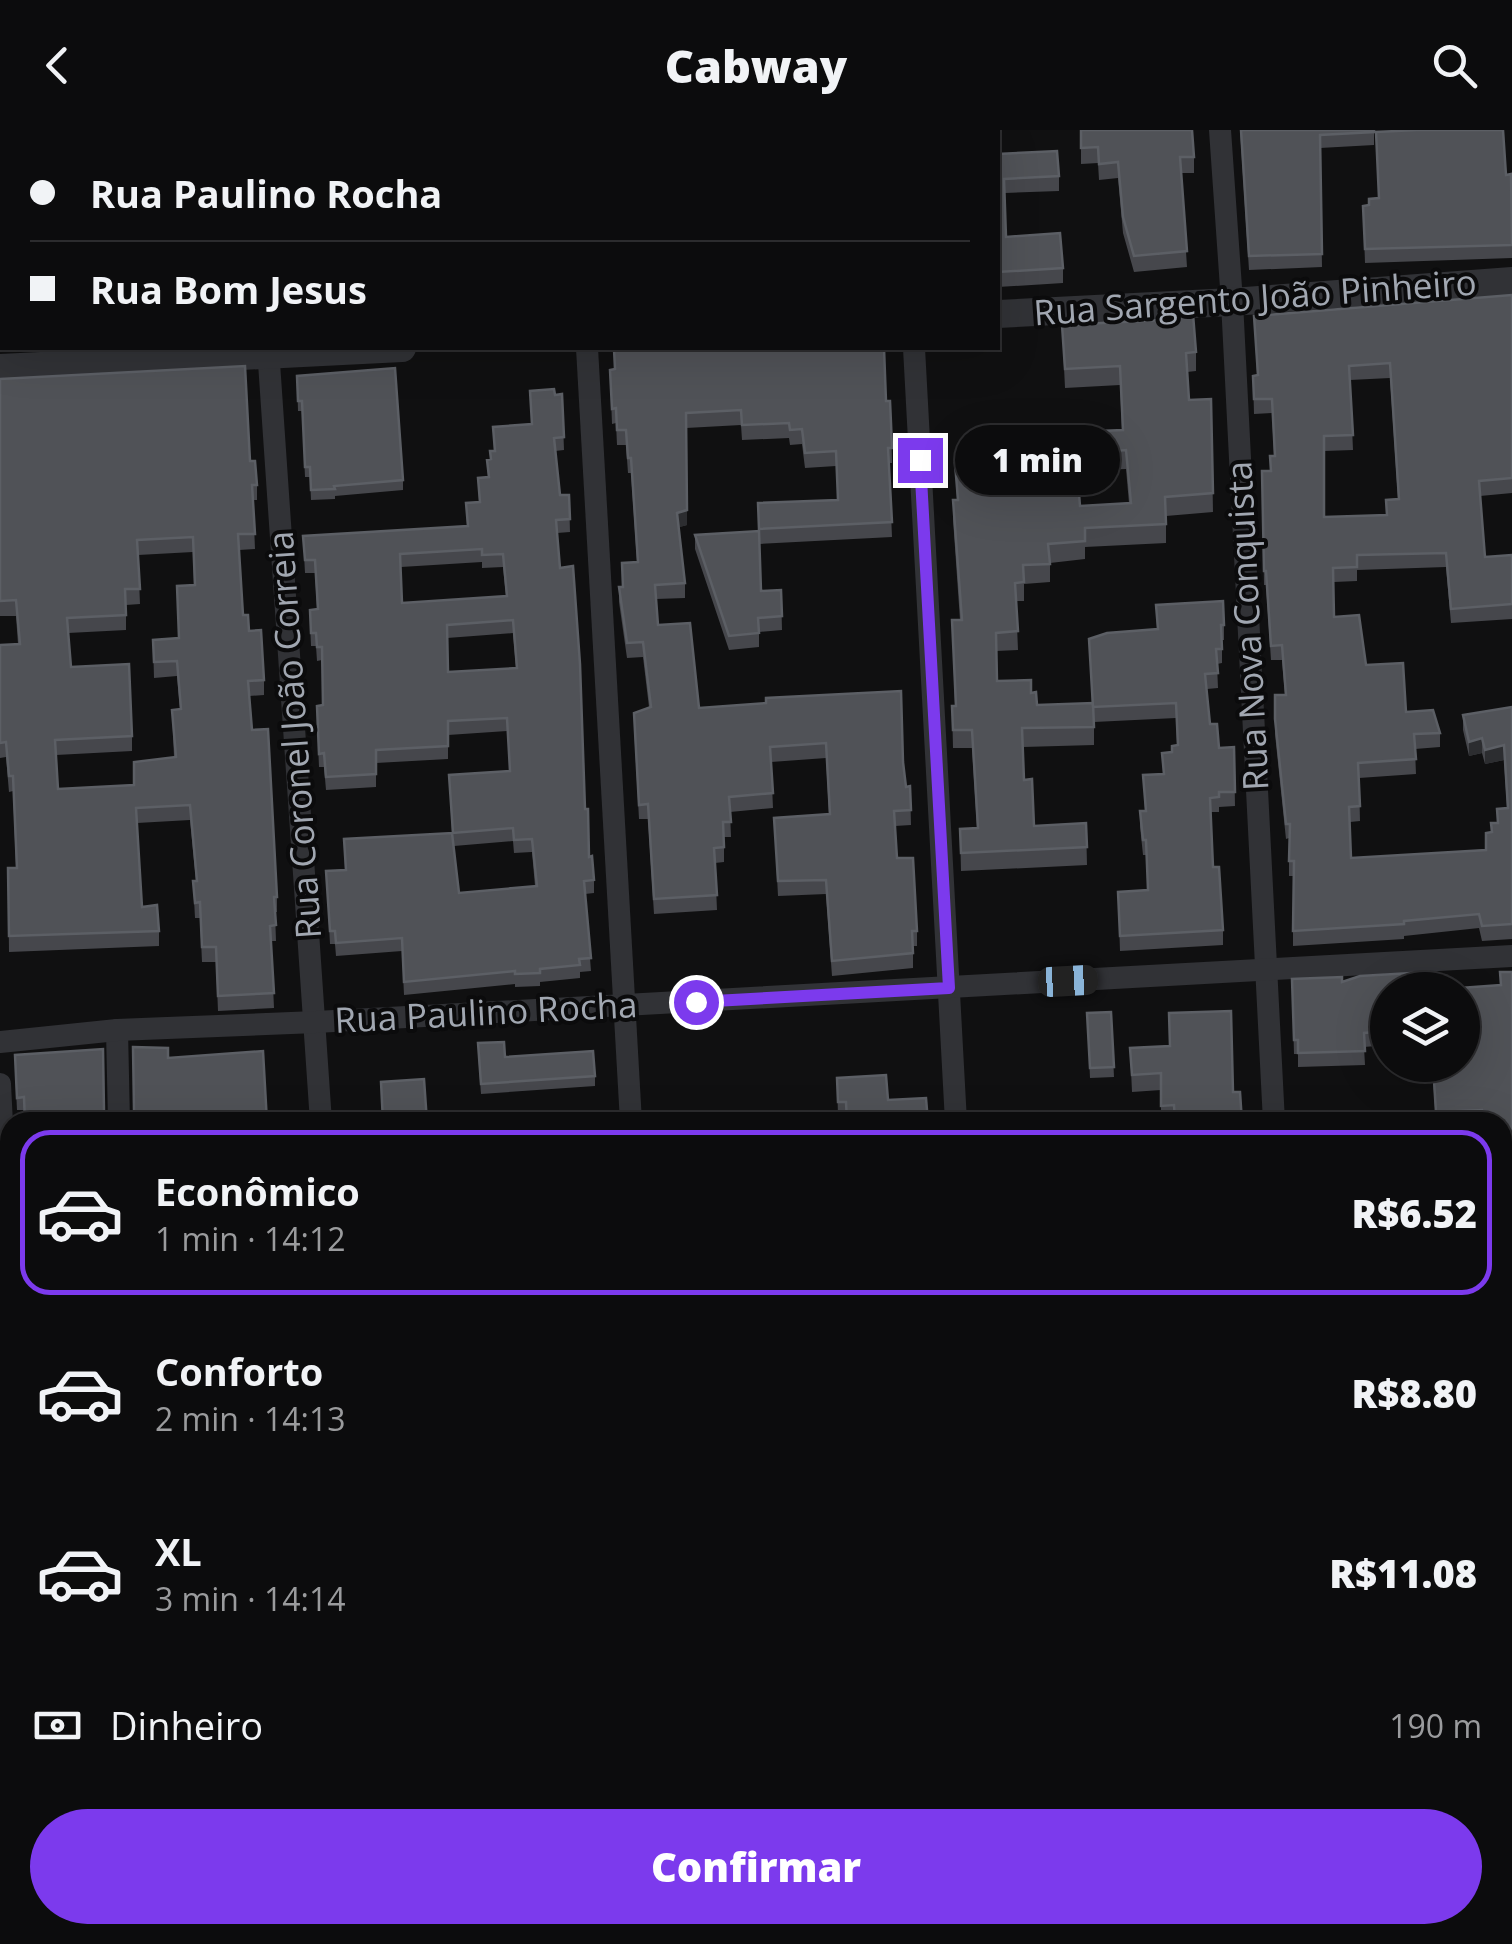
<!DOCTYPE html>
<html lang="pt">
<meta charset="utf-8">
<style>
body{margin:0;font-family:"Open Sans",sans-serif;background:#151516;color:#f1f3f6;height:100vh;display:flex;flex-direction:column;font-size:38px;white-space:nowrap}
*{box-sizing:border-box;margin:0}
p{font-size:32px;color:#9a9b9d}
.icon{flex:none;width:55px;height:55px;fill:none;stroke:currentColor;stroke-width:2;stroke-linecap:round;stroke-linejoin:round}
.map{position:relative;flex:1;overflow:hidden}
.sheet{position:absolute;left:0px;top:982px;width:1512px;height:832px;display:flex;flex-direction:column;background:#0c0c0d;border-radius:30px 30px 0 0;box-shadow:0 10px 40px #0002,0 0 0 2px #2c2c2e}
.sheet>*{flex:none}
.banner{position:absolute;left:0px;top:0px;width:1000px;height:220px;box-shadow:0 10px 40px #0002,0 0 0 2px #2c2c2e;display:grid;align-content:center;height:220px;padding:0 30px;background:#0c0c0d}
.buttons{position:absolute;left:1370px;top:842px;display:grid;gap:20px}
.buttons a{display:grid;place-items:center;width:110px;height:110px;border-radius:50%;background:#0c0c0d;box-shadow:0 10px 40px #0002,0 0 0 2px #2c2c2e;font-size:50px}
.end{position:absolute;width:45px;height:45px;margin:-22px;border:12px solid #7c3aed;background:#fff;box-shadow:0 0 0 5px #fff}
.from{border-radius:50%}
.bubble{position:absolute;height:70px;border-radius:35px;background:#0c0c0d;box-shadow:0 10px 40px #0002,0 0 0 2px #2c2c2e;font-size:32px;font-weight:800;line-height:70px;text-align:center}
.car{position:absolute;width:30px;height:60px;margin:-30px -15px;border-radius:12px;box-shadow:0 0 8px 2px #0007;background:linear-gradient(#222 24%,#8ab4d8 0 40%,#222 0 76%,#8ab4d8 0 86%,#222 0)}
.banner b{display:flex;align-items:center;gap:35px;height:95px;font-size:38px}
.banner b+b{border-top:2px solid #2c2c2e}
.banner i{width:25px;height:25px;background:#f1f3f6}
ul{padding:18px 0 0;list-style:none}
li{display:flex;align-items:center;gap:30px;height:165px;margin:0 20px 15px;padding:0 10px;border:5px solid transparent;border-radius:30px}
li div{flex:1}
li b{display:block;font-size:38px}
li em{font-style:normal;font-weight:800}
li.on{border-color:#7c3aed}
li>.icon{width:90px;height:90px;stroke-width:1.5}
.pay{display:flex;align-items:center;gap:25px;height:110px;padding:0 30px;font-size:38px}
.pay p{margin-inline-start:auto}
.action{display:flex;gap:20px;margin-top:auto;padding:20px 30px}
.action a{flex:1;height:115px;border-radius:60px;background:#7c3aed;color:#fff;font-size:40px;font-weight:800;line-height:115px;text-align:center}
header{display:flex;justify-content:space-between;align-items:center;height:130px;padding:0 30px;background:#0c0c0d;font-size:45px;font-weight:800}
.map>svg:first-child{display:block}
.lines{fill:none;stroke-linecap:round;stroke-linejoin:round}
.minor{stroke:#313236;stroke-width:22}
.tertiary{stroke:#313236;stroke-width:28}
.wall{fill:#46474c;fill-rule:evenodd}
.shaded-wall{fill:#2c2d30}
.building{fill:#505257;stroke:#5c5f65;stroke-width:2.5;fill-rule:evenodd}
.route{stroke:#7c3aed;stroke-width:12}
.labels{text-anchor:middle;stroke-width:8;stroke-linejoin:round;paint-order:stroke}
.street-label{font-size:35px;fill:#a1a7b1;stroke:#0b0b0c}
</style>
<header><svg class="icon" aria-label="back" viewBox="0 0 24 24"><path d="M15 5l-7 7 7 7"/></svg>Cabway<svg class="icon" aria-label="search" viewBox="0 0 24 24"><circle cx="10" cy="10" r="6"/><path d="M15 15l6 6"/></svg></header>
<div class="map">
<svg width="1512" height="1814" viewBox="0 0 1512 1814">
<rect width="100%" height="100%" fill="#101011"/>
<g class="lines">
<g class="minor">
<path d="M253,0V2"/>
<path d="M573,0V2"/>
<path d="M899,0V2"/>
<path d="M1220,0L1232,172L1274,992"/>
<path d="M268,218L321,992"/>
<path d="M587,218L631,992"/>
<path d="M914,218L956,992"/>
<path d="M117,900L119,992"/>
<path d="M0,912L117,900L316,892L1512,826"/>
<path d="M0,954L10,1155"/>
<path d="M1502,1506L1512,1505"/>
<path d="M0,1593L10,1592"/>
<path d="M43,1805L44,1814"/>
<path d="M360,1805V1814"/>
<path d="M681,1805L682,1814"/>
<path d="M1000,1805L1001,1814"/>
<path d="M1320,1805V1814"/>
</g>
<g class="tertiary">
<path d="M998,184L1232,172L1512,151"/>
<path d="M0,238L402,218"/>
</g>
</g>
<g class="wall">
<path d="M0,0H44L2,2V218H46L0,221Z"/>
<path d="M1081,0L1194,27V43H1181L1187,137L1134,142L1123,103L1118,48L1099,50L1098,33L1081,34Z"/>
<path d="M1240,0H1374V15L1320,18L1322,137L1249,140Z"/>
<path d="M998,24L1059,46V61L1005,63L1006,107L1063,138V153L998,157Z"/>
<path d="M1506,45L1512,67V128L1365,133L1363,76L1369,75L1378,68Z"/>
<path d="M1512,165V363L1480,366L1485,427L1512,425V489L1451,493L1446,437L1357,440V451L1334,452V487L1366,535L1406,582L1440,603V617L1415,619L1416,644L1359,648L1360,691L1350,692L1351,728L1486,720L1491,702L1497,693V679L1507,678L1504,630L1485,634L1482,623L1469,626L1463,600V585L1512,577V809L1482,811L1479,798L1404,806V809L1293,816V746H1289V708L1286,709L1275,604V565H1285L1282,530H1271L1266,455H1264L1262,341H1270L1274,326L1272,283L1254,284L1253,246L1257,245L1254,186ZM1390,248L1398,369L1386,385L1324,387V321L1353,320L1350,250Z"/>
<path d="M1062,195L1196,222V241L1187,242L1189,270L1211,269L1213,382L1166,386V413L1085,417V429L1050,433V452L1024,454V471H1016L1018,520L996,521L997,551L1031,563L1037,575L1092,573L1089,509L1157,499L1156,475L1224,495V510H1222V533L1217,534L1218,558L1207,559L1210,594L1219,618L1234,617L1235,676L1219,677V682H1210L1213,737L1223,800V815L1120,821L1118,762L1148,760L1146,725H1143L1140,696V681H1145L1143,645L1163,644L1162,623L1172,622L1177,616L1176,588L1094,592V615L1023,617L1024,650L1034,696L1086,693L1087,735L961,741L960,699L977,698L972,618H953L952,576H955L952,490H960L953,389V370H957L955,333L1080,376L1129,373L1126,339L1101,340L1100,301L1122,300L1120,255L1065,258Z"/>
<path d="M610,240L886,271L891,293L892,333H889L892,407L759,414L761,461L781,460L782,500L759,502V517L729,520L695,419V405L758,401V373L838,370L836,336L805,338L802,314L790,315L789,308L742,310L741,295L686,298L687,395L679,397L685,453V468L656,469L658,495L699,578L903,632L906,657L910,656L911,695L895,696L897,728L917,801V816H913V838L832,846L826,764L778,766L774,688L829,685L826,628L771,632L773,678L730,682L731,707H724V732L715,733L717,780L654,784L648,689H639L634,597V583L649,577L643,527L627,528L619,472V457H622V433L637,432L631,343H628L626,315H617L616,293L612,294Z"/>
<path d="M297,246L403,350V360L335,366V369L311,370L310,347H305L302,281H298Z"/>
<path d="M0,249L250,331L257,355V370H253L255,419L239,420L243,485L264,550V565L249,566L252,600L277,767V782H275L276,811H271L274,878L218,881L216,832H202L200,788H195L193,751H196L190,690L137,693L142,777L159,801V816L9,822L8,738H16L13,661L9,662L6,627L0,628V515L18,514L16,486H0ZM193,422L194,456L179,508L153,510L154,548L177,546L180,579L172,580L174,627L134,655L58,659L56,625L132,621V606L71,537L68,503L126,500V475L140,474L138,425Z"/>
<path d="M562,264L564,320L555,321L560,365H569L570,402L557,403L589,727L594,750V763L585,764L591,841L580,842V848L540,852V856L515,857V854L404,865L402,821L336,826L335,814H330L326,741L345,740L344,709L452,703L449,645L510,641L507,601L448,605V629L376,633V657L326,660L324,637H319L317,589L322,575V530L317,531L316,516H311L310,493L317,479L315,443H305L303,406L467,396L466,373L479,372L478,348L488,347L487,330H490V321H494L493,297L531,294L555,265ZM482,432V438L503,437L506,466L402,473L401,437ZM513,503L516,538L448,542L447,508ZM513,711L514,723L532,722L535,756L459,763L454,716Z"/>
<path d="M1500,842H1512V1409L1502,1410V1118L1507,1117L1504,1090H1502V992H1436L1432,935H1462L1388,860V915L1364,917L1365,935L1298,937V924H1294L1292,849L1342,852L1428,847L1446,859L1500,855Z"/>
<path d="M1111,882L1114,947L1090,948L1087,883Z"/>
<path d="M1130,918L1233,962L1242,992H1161V960L1132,962Z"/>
<path d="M478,923L505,927L595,946V956L481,964Z"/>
<path d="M15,938L104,981L17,980Z"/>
<path d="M837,948L888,970L928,992H846V986H838Z"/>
<path d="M0,1511L3,1550V1564L0,1565Z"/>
<path d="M1512,1519V1710L1502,1711V1520Z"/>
<path d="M0,1606L3,1672H7L10,1737L0,1738Z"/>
<path d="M100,1805H311L232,1810V1814H101Z"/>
<path d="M705,1805H786L705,1808Z"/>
</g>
<g class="shaded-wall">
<path d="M687,380V395L677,398V383Z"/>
<path d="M1482,608V623L1469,626V612Z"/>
<path d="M1504,615V630L1485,634V620Z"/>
</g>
<g class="building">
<path d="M0,0H24L25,2H2V207H0Z"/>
<rect x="141" y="0" width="77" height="2"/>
<rect x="280" y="0" width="88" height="2"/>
<path d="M468,0H538V2H469Z"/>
<path d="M614,0H752L753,2H614Z"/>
<rect x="810" y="0" width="45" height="2"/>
<rect x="942" y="0" width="52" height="2"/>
<path d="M1081,0H1192L1194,27H1180L1187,121L1134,126L1123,87L1118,32L1099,34L1098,17L1081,18Z"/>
<path d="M1241,0H1374V2L1320,5L1322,124L1249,126Z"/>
<path d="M1417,0H1503L1506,45L1511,44L1512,115L1365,119L1363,76L1369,75V69L1379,68L1376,2Z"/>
<path d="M1057,21L1059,46L1004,49L1006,107L1060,103L1063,138L998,142V24Z"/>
<path d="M1512,165V348L1479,351L1485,427L1512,425V474L1451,479L1446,423L1357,425V437L1333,438L1334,487L1359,485L1366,535L1403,533L1406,582L1433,580L1440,603L1414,604L1416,629L1358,633L1360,676L1349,677L1351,728L1486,720V703L1492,702L1491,693H1498L1497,679L1508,678L1504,615L1485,620L1482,608L1469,612L1463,585L1512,577V794L1482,796L1479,784L1404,791V794L1293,801L1294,731H1289L1290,694H1286L1275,589V565H1286L1282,515L1271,516L1266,441H1264L1262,341H1271L1270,326H1275L1272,269H1254L1253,246L1258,245L1254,186ZM1390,233L1399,369L1386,370L1387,385L1324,387V306L1353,305L1349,236Z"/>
<path d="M1161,184H1193L1196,222L1186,223L1189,270L1211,269L1213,363L1165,367L1166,394L1085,398V411L1048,414L1050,434L1023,435L1024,452L1015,453L1018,501L996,503L997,551L1031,550V563L1036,562L1037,575L1093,573L1094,597L1022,598L1024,650L1032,649L1034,696L1086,693L1087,717L961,723L960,699L978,698L972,600H953L952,576H956L952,490H962L953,370H958L955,333L1076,325L1080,376L1131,373L1126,320L1101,322L1100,301L1123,300L1120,236L1065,239L1062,195L1162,190Z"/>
<path d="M641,218H884L886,271H890L891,293L892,318H888L892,392L759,399L758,373L838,370L836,321L805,323L802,299L790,300L789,293L742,295L741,280L686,283L687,380L677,383L685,453L655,455L658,495L690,493L699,578L766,573V568L901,561L903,632L906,657L910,656L911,680L894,681L897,728H913L917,801H912L913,823L832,831L826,750L778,751L774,688L830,684L826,613L770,617L773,663L729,667L731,692H723L724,717L714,718L717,765L654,769L648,674L639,675L634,583L651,577L643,512L627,513L619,457H623L622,433L638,432L631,328H628L626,300H617L616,278L612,279L610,240L615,239L614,219Z"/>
<path d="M245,236L250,331H255L257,355H252L255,404H238L243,485H248L249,501L261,500L264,550L248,551L252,600L268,599L277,767H274L276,795L270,796L274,863L218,866L216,817H202L200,772L195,773L193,751H197L190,675L136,678L142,777L157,775L159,801L9,806L8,738H17L13,646H9L6,612L0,613V515L20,514L16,470L0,471V249ZM193,407L195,455L177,456L179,508L153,510L154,532L177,531L181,579L172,580L176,627L134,632V655L58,659L55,610L132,606L129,534L71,537L67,488L126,485L125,459H140L137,410Z"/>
<path d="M395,238L403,350L334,356L335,359L311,360L310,337H305L302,271H298L297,246Z"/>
<path d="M554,259L555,265L562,264L564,307L554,308L560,365H569L570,389L556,390L560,438L573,436L580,534L585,679H588L589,727L592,726L594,750L584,751L591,828L579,829L580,835L540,839V843L515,844V841L404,852L402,808L336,813L335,801H330L326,741L346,740L344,709L452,703L459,763L537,756L532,709L514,710L513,698L453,703L449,645L510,641L507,588L448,591V616L376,620V644L326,647L324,623L319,624L317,576L323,575L322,517H317L316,503H311L310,480L318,479L315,430H305L303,406L468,396L466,373L480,372L478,348L489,347L487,330L491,329L490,321H495L493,297L532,294L530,261ZM482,419V425L503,424L507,466L402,473L400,424ZM513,490L517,538L448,542L447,495Z"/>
<path d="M759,401L761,461L781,460L782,486L758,488L759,503L729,506L695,405Z"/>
<path d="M1223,471L1224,495H1221L1222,519H1216L1218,543L1205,544L1210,594H1217L1219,618L1234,617L1235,662H1219V667L1210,668L1213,737H1219L1223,800L1120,806L1118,762L1148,760L1146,710H1143L1140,681H1146L1143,645L1164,644L1162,623L1172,622V616L1178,615L1176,573L1093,577L1089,509L1107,503L1158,499L1156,475Z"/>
<path d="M1428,842V847L1446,846V859L1501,855L1500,842H1512V1395L1502,1396V1118L1508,1117L1504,1076H1502V992H1483L1482,980L1436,982L1433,935H1462V860H1388V901L1364,903L1365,921L1298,923V910H1294L1292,849L1342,847V852L1360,846Z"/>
<path d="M1231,881L1233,962H1240L1242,992H1175L1174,975L1161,976V943L1132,945L1130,918L1170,916L1169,883Z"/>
<path d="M1111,882L1114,937L1090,938L1087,883Z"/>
<path d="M504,912L505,927L593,921L595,946L481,954L478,913Z"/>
<path d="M133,917L168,918V928L263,921L267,992H125H128L134,980Z"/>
<path d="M103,919L104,981L112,992H25L24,967L17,968L15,925Z"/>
<path d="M886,945L888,970L926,968L928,992H847L846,972H838L837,948Z"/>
<path d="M424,949L427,992H383L381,952Z"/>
<path d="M1053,982L1054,992H992V985Z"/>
<path d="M0,1511L3,1550L0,1551Z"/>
<path d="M1512,1519V1696L1502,1697V1520Z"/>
<path d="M0,1606L3,1672H7L10,1726L0,1727Z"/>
<path d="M1502,1777H1512V1814H1348L1347,1805H1502Z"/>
<path d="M102,1805H232V1807L144,1814H103Z"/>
<path d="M385,1805H656L657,1814H386Z"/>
<path d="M727,1805H786L787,1814H727Z"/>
<path d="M874,1805H960V1807L964,1806L969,1814H874Z"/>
<path d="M1026,1805H1104V1809L1177,1805H1281L1282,1814H1026Z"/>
</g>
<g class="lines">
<path class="route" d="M696,872L949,858L920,330"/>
</g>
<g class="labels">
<g class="street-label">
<text transform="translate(1255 168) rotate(-4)" y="12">Rua Sargento João Pinheiro</text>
<text transform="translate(1248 496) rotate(-93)" y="12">Rua Nova Conquista</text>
<text transform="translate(295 605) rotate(-94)" y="12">Rua Coronel João Correia</text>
<text transform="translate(486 883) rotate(-3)" y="12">Rua Paulino Rocha</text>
</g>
</g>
</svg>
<div class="buttons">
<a><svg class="icon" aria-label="layers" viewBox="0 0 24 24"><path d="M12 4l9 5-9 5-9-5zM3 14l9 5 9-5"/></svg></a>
</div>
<i class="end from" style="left:696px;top:872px"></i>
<i class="end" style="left:920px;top:330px"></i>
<div class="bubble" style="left:955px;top:295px;width:165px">1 min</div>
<i class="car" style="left:1068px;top:851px;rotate:87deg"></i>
<div class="banner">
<b><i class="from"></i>Rua Paulino Rocha</b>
<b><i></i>Rua Bom Jesus</b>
</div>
<section class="sheet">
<ul>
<li class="on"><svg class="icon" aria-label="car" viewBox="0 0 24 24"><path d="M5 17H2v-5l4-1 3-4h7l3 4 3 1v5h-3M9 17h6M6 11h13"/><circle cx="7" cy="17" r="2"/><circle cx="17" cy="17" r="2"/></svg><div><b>Econômico</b><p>1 min · 14:12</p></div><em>R$6.52</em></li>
<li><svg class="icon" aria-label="car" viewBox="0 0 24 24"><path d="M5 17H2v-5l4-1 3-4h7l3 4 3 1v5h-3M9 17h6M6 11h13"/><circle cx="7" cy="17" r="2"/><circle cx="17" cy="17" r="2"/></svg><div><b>Conforto</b><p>2 min · 14:13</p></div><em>R$8.80</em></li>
<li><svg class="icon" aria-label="car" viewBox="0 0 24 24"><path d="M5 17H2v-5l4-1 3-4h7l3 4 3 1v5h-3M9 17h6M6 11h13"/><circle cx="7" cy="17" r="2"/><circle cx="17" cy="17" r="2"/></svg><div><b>XL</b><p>3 min · 14:14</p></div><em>R$11.08</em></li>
</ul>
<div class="pay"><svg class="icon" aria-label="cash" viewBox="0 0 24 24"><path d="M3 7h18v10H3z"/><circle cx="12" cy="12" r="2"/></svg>Dinheiro<p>190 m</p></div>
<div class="action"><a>Confirmar</a></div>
</section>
</div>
